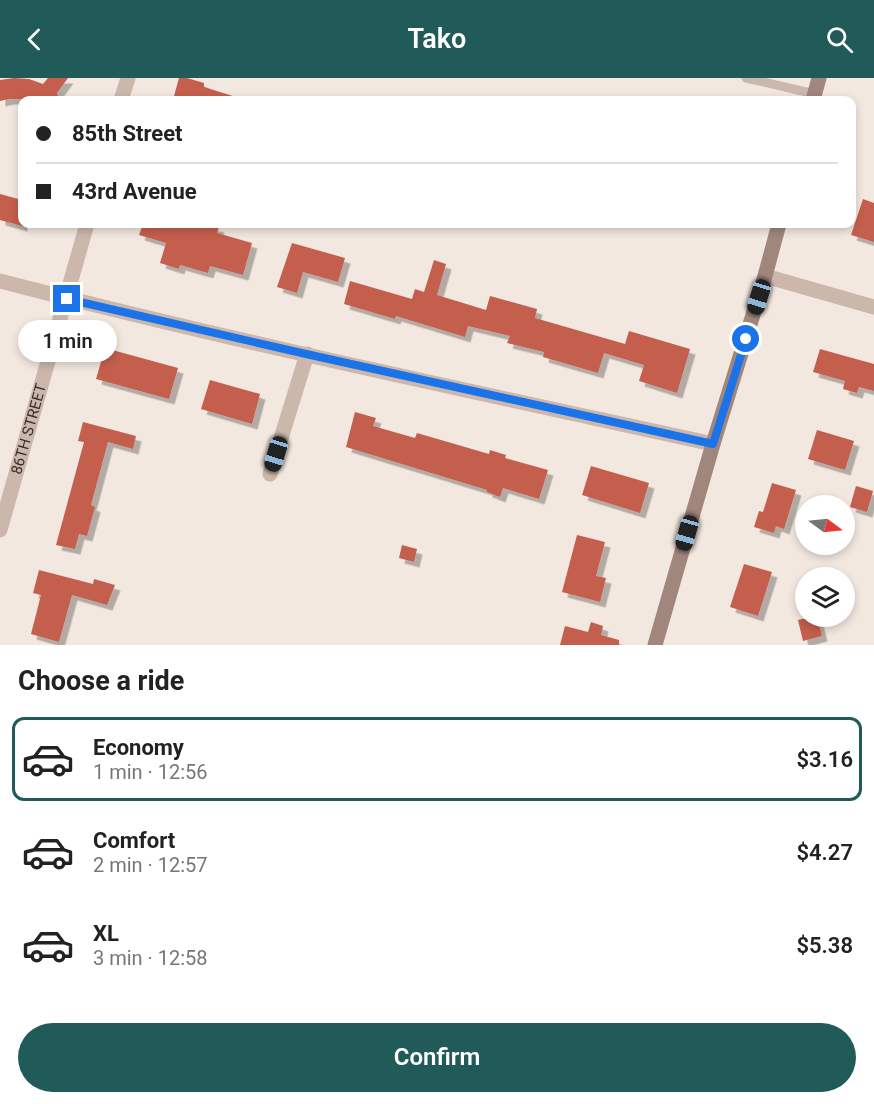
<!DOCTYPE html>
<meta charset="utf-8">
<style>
body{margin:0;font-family:Roboto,sans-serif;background:#f2f2f2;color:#222;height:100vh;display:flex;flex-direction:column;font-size:22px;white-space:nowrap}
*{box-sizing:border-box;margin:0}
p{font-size:20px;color:#767676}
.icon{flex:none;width:33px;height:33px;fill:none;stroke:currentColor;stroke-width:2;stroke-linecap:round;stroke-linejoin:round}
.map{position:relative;height:567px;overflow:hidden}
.details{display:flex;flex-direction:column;background:#fff;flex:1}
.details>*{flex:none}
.hud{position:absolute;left:18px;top:18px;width:838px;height:132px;border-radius:12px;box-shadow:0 3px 9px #0003;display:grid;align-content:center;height:132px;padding:0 18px;background:#fff}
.needle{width:39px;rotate:105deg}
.controls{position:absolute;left:795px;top:417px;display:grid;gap:12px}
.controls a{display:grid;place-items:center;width:60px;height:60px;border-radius:50%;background:#fff;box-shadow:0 3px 9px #0003;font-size:30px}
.end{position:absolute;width:27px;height:27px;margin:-14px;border:8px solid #1a73e8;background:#fff;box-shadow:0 0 0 3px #fff}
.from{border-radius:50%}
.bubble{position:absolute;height:42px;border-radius:21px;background:#fff;box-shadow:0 3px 9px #0003;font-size:20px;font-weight:600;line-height:42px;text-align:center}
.car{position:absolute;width:18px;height:36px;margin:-18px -9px;border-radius:8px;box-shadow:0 0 4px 2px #0007;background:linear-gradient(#222 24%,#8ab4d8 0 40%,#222 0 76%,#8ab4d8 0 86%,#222 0)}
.hud b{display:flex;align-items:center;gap:21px;height:57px;font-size:22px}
.hud b+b{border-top:2px solid #e0e0e0}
.hud i{width:15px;height:15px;background:#222}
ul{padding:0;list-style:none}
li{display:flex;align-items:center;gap:18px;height:84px;margin:0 12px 9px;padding:0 6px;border:3px solid transparent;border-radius:12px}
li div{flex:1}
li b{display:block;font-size:22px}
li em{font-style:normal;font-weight:600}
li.on{border-color:#205b5a}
li>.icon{width:54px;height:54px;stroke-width:1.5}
h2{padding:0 18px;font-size:27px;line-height:72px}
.cta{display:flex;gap:12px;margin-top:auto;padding:12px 18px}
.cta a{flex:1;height:69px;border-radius:36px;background:#205b5a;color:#fff;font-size:24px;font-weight:600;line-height:69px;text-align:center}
header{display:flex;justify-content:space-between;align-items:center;height:78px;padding:0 18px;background:#205b5a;color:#fff;font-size:27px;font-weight:600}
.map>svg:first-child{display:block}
.building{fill:#c55e4d;filter:url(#shadow)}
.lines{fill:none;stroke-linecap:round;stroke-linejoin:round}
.lane{stroke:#ccb7ac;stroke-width:9}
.street{stroke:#ccb7ac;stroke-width:15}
.secondary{stroke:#a0867d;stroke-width:15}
.route{stroke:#1a73e8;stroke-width:8}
.labels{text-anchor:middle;stroke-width:4.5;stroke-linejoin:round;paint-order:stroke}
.street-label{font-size:15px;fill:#3a2e2b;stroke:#faf3ed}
</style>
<header><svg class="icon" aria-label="back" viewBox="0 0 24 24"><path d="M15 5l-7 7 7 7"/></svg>Tako<svg class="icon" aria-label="search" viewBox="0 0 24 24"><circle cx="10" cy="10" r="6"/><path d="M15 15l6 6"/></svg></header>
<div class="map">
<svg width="874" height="567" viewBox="0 0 874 567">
<defs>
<filter id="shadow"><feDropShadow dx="5.5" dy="5.5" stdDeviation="0" flood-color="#0004"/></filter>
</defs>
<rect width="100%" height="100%" fill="#f3e8e0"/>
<g class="building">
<path d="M14,0L29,1L43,6L48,0H68L57,15L59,22L9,21L0,23V2Z"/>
<path d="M179,0H187L204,5V9L236,19V22H190L174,18Z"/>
<path d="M0,116L22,122V148L0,142Z"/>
<path d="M863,121L874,125V164L851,157Z"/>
<path d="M143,146H206L219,149L217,155L252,165L243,197L210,188L208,195L180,187L179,191L160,185L166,165L139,157Z"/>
<path d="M292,165L345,180L338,204L303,194L297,215L277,209Z"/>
<path d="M434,182L446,186L437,217L486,232L490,218L537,231L535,240L625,266L629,253L690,271L677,315L639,303L644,287L604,275L598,295L543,279L544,274L507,265L510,258L468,248L465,259L396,238L395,241L344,226L350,203L412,221L415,211L424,214Z"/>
<path d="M105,270L178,290L169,321L96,301Z"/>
<path d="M820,271L874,286V313L859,309L857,315L843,311L845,303L813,294Z"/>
<path d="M210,302L260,316L252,346L201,331Z"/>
<path d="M355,334L376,340L373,348L415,360L417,355L489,376L490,372L506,377L505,380L548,392L539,421L503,410L500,419L487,414V412L346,369Z"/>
<path d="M83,344L136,358L133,371L108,364L91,427L95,429L87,458L79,456L75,471L56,467L84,364L78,363Z"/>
<path d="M817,352L854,363L845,392L808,381Z"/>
<path d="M591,388L649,405L640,435L582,417Z"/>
<path d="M772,405L796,412L784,451L776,448L774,455L754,449L759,433L763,434Z"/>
<path d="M856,408L873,413L867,434L850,429Z"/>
<path d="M577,457L605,464L596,498L606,500L600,524L562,514Z"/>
<path d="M402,467L417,471L414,484L399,480Z"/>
<path d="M744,486L772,494L758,538L730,529Z"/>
<path d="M39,492L93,506L94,501L115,507L107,527L72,517L59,564L31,556L41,517L33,515Z"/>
<path d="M814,538H817L822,558L803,563L798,542Z"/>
<path d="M591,544L603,548L601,557L619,562V567H560L565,548L588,554Z"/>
</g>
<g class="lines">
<path class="lane" d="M746,0L815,16"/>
<g class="street">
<path d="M121,22L128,0"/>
<path d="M765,198L874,229"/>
<path d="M0,203C236,264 475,314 713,366"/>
<path d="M270,396L307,276"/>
<path id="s1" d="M0,452L87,146"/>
</g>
<g class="secondary">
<path d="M813,22L819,0"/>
<path d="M655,567L713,366L765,198L779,146"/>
</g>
</g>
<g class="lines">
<path class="route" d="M67,221L306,276L713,366L746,261"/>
</g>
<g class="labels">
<g class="street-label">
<text dy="5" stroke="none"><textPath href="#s1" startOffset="105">86TH STREET</textPath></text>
</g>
</g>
</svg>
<div class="controls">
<a><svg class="needle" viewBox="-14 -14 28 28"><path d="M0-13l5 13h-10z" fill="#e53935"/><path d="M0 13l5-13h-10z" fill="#767676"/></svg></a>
<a><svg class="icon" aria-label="layers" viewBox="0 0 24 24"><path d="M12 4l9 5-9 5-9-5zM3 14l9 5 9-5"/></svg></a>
</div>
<i class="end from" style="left:746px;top:261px"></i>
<i class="end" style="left:67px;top:221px"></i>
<div class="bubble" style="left:18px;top:242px;width:99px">1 min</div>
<i class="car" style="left:759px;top:219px;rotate:197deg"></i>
<i class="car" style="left:276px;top:376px;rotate:197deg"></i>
<i class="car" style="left:687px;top:455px;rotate:196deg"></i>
<div class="hud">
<b><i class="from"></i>85th Street</b>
<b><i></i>43rd Avenue</b>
</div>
</div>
<section class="details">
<h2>Choose a ride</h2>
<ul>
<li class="on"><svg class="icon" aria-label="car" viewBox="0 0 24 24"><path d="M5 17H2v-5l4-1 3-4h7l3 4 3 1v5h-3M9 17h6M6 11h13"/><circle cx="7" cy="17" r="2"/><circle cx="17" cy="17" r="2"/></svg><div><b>Economy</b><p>1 min · 12:56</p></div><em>$3.16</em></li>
<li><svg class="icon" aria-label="car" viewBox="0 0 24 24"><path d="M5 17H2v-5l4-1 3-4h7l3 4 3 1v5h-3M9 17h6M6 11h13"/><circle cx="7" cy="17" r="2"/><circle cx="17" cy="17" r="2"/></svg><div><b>Comfort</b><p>2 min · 12:57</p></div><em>$4.27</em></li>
<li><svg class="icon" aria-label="car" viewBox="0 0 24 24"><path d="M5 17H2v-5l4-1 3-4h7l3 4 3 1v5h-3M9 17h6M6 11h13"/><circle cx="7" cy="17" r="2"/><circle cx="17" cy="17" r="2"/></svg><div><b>XL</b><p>3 min · 12:58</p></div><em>$5.38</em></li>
</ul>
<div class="cta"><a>Confirm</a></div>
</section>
